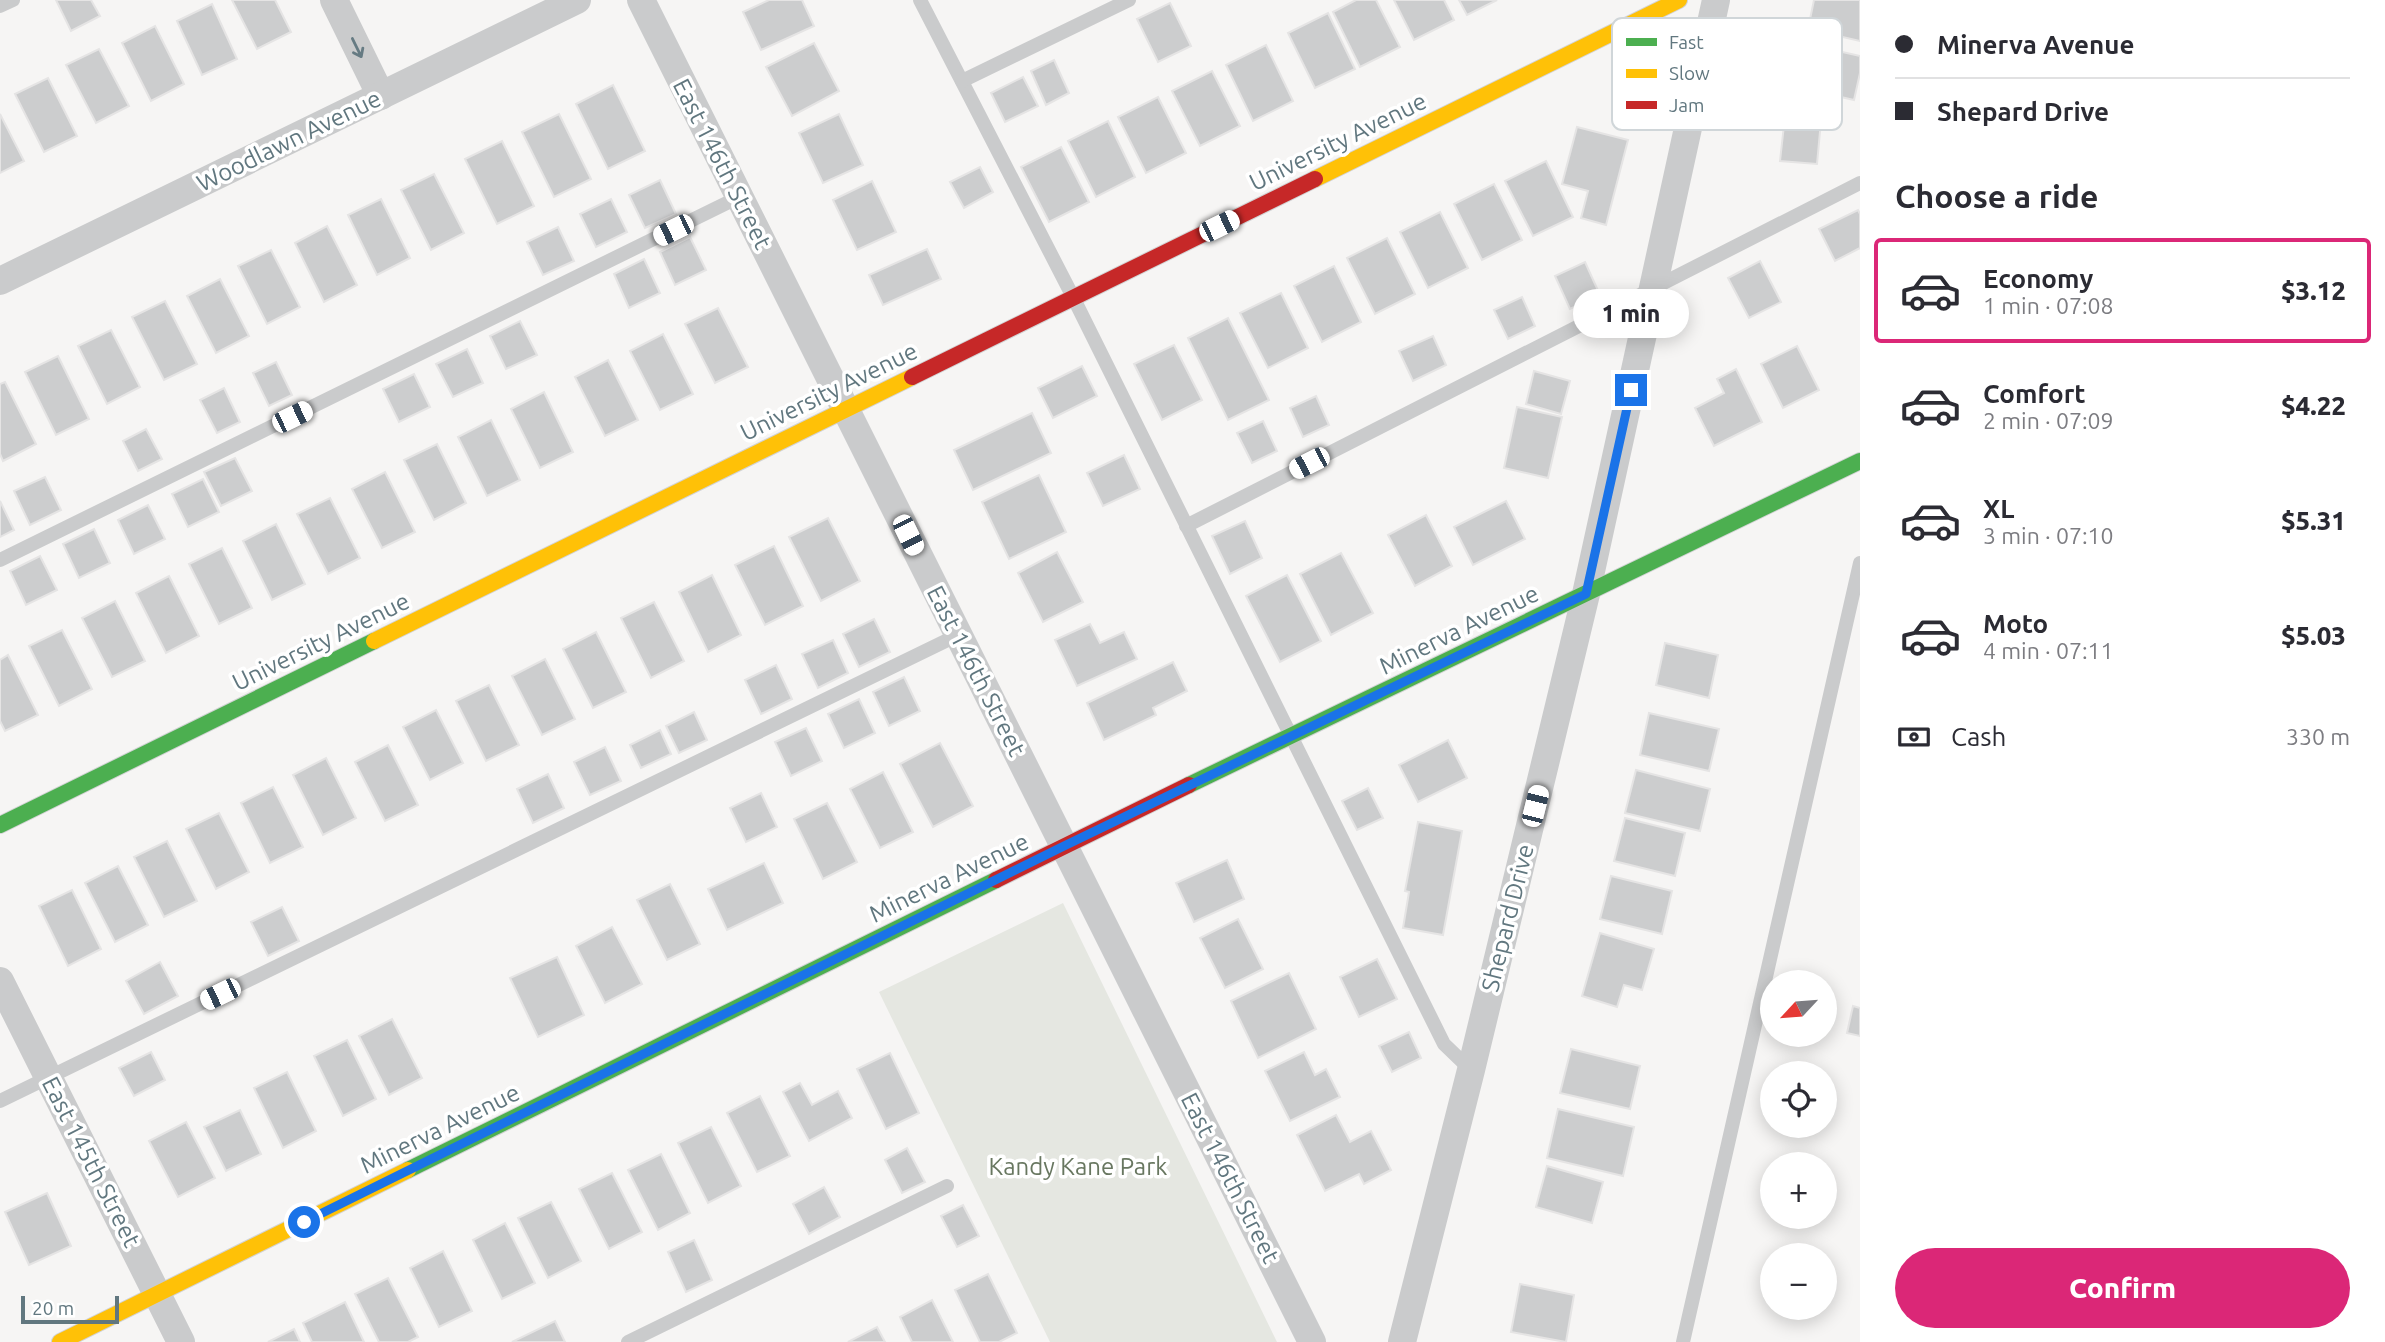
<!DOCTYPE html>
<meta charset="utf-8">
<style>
body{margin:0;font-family:Ubuntu,sans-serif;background:#f7f7f7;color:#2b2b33;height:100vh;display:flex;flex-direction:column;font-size:26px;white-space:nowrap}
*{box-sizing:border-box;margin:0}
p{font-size:23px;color:#7c7c81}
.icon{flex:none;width:38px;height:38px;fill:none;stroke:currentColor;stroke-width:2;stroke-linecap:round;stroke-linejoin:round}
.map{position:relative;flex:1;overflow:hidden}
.sheet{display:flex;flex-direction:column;background:#fff;width:525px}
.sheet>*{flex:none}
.hud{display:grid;align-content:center;height:154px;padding:0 35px;background:#fff}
.needle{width:46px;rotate:244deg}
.fabs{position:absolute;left:1760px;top:970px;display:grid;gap:14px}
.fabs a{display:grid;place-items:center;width:77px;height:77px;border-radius:50%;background:#fff;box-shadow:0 4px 18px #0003;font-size:35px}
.scale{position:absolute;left:21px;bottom:18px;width:98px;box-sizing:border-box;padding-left:7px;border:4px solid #61777f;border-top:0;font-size:19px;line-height:24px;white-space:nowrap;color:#61777f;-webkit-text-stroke:5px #fff;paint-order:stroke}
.end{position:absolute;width:32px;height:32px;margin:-16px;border:9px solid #1a73e8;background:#fff;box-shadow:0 0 0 4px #fff}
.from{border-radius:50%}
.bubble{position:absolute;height:49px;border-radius:24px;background:#fff;box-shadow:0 4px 18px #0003;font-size:23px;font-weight:800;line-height:49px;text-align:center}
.car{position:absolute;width:21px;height:42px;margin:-21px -10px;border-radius:9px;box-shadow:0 0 5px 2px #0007;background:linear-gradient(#fff 24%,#345 0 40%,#fff 0 76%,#345 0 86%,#fff 0)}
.hud b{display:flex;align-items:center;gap:24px;height:66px;font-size:26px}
.hud b+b{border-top:2px solid #e1e1e2}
.hud i{width:18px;height:18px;background:#2b2b33}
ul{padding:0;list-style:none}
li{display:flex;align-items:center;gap:21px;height:105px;margin:0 14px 10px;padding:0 21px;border:4px solid transparent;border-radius:7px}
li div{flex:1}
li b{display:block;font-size:26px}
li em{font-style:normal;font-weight:800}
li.on{border-color:#db2777}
li>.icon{width:63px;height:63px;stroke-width:1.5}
h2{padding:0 35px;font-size:32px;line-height:84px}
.pay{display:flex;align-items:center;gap:18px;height:77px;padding:0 35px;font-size:26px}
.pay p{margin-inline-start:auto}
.action{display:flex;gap:14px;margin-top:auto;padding:14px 35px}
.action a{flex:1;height:80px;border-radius:42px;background:#db2777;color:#fff;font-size:28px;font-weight:800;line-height:80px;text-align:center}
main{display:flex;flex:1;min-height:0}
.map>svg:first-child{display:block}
.green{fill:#e5e7e1}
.building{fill:#cccdce;stroke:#e5e4e4;stroke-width:2}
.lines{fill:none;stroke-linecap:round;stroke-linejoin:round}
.fast-casing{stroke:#d2d3d4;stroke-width:18}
.slow-casing{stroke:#d2d3d4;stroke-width:18}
.jam-casing{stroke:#d2d3d4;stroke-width:18}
.lane{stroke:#cacbcc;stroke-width:14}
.street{stroke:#cacbcc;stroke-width:28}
.fast{stroke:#4caf50;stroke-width:16}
.slow{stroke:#ffc107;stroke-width:16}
.jam{stroke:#c62828;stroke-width:16}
.oneway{stroke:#667b83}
.route{stroke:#1a73e8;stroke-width:9}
.labels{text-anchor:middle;stroke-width:7;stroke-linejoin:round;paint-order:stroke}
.street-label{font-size:24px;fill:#61777f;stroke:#fff}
.park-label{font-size:24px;fill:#687760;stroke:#fff}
.key{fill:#fff;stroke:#d0d6d9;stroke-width:2}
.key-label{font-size:19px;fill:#61777f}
</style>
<main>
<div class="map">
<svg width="1860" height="1342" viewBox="0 0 1860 1342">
<rect width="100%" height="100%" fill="#f6f5f4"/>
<path class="green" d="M1063,903L1277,1342H1050L879,992Z"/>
<g class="building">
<path d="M56,0H91L100,16L71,31Z"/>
<path d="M232,0H275L291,32L257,49Z"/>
<path d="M769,0H802L814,26L761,50L743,12Z"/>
<path d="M1356,0H1376L1400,47L1360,67L1333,12Z"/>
<path d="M1394,0H1444L1454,20L1414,40Z"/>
<path d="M1459,0H1497L1467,15Z"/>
<path d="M1814,0H1860V41L1808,29Z"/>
<path d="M1170,3L1191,46L1158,62L1137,19Z"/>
<path d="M212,4L237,59L202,75L177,21Z"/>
<path d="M1328,13L1355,69L1315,88L1288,33Z"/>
<path d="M155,26L184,84L151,101L122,43Z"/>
<path d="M814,43L839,91L792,116L766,67Z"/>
<path d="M1803,43L1860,56V73L1854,100L1793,86Z"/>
<path d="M1266,45L1293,101L1253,121L1226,65Z"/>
<path d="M99,49L129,106L96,123L66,65Z"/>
<path d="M1054,60L1069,93L1046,105L1031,71Z"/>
<path d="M1212,71L1240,126L1200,146L1172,91Z"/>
<path d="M1023,77L1038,106L1005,122L991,93Z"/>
<path d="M48,78L77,136L44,152L15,94Z"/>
<path d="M613,85L645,151L608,169L576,104Z"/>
<path d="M1158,97L1186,153L1146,173L1118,117Z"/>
<path d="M1786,107L1822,110L1817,164L1780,161Z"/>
<path d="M0,114L24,161L0,173Z"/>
<path d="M559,114L591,179L554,197L522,132Z"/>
<path d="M839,114L863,165L823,183L799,133Z"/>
<path d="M1108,121L1135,177L1096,197L1068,141Z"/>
<path d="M1577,127L1628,140L1606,225L1581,218L1588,191L1562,184Z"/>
<path d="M502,141L534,206L497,224L465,159Z"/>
<path d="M1061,147L1089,202L1049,222L1021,167Z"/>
<path d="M1546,161L1573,217L1533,236L1505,181Z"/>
<path d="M980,167L993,192L964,208L950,182Z"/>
<path d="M434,174L464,233L431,250L401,190Z"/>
<path d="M660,180L676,214L645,228L629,195Z"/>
<path d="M872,181L896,232L857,250L833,200Z"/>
<path d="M1494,184L1522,240L1482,260L1454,204Z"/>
<path d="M381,199L410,258L377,275L348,215Z"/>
<path d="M611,199L627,232L596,247L580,214Z"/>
<path d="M1858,210L1860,214V248L1835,261L1819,229Z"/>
<path d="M1440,212L1468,268L1428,288L1400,232Z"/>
<path d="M327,226L357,285L324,302L295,243Z"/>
<path d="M558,227L574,261L543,275L527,242Z"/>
<path d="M690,237L706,270L675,285L660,252Z"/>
<path d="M1387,238L1415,294L1375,314L1347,258Z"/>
<path d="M927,249L941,279L883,305L869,275Z"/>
<path d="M271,250L300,307L267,324L238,266Z"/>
<path d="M644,259L660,293L629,308L614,274Z"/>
<path d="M1760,261L1781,302L1749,318L1728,278Z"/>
<path d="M1585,262L1600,295L1570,309L1555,276Z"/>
<path d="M1334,266L1361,322L1322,342L1294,286Z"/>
<path d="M220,279L249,336L216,353L187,296Z"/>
<path d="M1281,293L1308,348L1268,368L1240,313Z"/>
<path d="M1522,297L1535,326L1508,339L1494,310Z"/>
<path d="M165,301L197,364L164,380L132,317Z"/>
<path d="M718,308L748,367L715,383L685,324Z"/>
<path d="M1228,318L1269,400L1228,420L1188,338Z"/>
<path d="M520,321L537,355L506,369L490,336Z"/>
<path d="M111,330L140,387L107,404L78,346Z"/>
<path d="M663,334L693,394L660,410L630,351Z"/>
<path d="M1433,336L1446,365L1413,381L1399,351Z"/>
<path d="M1174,345L1202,400L1162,420L1134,364Z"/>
<path d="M1797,346L1819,390L1783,408L1761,364Z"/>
<path d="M467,349L483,383L453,397L436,364Z"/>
<path d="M58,356L89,419L56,435L25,372Z"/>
<path d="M608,360L638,420L605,436L575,377Z"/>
<path d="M276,362L292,395L269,406L253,373Z"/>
<path d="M1082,366L1097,396L1053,418L1038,388Z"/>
<path d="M1736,369L1762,422L1714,446L1695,408L1724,393L1717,379Z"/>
<path d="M1534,371L1570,381L1561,414L1526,404Z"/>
<path d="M414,374L430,407L399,422L383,389Z"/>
<path d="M5,382L36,444L3,461L0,454V384Z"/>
<path d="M224,388L240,422L217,433L200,400Z"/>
<path d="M544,392L573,452L540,468L511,409Z"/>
<path d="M1316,396L1329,425L1303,437L1290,408Z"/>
<path d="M1517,407L1562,417L1548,478L1504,468Z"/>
<path d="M1032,413L1051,453L973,490L954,450Z"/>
<path d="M491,420L520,480L487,496L458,437Z"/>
<path d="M1263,421L1277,451L1252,463L1237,433Z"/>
<path d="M146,429L162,459L138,471L123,441Z"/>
<path d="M437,444L466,503L434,520L404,460Z"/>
<path d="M1124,455L1140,489L1103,506L1087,473Z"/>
<path d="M235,458L252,491L221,506L204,472Z"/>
<path d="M385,472L415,532L382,548L352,489Z"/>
<path d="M1039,475L1066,532L1009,559L982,502Z"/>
<path d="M45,477L61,510L30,525L14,491Z"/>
<path d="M203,479L219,512L188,527L172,494Z"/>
<path d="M330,498L360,558L328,574L297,514Z"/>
<path d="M0,501L14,530L0,537Z"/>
<path d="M1506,501L1525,539L1473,565L1454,527Z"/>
<path d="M148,505L165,539L134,554L118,520Z"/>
<path d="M1426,515L1452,566L1415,586L1388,535Z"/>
<path d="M828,518L860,581L821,601L789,537Z"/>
<path d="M1245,521L1262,558L1230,574L1212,536Z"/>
<path d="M276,524L305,584L272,600L243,541Z"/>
<path d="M94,529L110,563L79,578L63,544Z"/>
<path d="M774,546L803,606L765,625L735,565Z"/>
<path d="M222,548L252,608L219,624L189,564Z"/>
<path d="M1057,552L1083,602L1043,622L1018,573Z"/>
<path d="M1341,553L1373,613L1331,635L1300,574Z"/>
<path d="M40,556L57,590L26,605L10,571Z"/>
<path d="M712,575L741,635L708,652L679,592Z"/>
<path d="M1287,575L1321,641L1280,662L1246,596Z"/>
<path d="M169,576L199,636L166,653L136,593Z"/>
<path d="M115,601L145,661L112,677L82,618Z"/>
<path d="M654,602L684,661L651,678L621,618Z"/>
<path d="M874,619L890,652L859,667L843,634Z"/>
<path d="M1090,624L1100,643L1124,632L1137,659L1077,686L1055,640Z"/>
<path d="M62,630L92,689L59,706L29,646Z"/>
<path d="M596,632L626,692L593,708L563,649Z"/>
<path d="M833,640L848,673L818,688L802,654Z"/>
<path d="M1665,643L1718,655L1709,698L1656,685Z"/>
<path d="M8,655L38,715L5,731L0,721V660Z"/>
<path d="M545,659L575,719L542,735L512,676Z"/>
<path d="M1173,662L1187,691L1153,708L1156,715L1104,740L1087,703Z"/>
<path d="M776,665L792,699L761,714L745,680Z"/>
<path d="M904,677L920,711L889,726L873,692Z"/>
<path d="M489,685L519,745L486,761L456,701Z"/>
<path d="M859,699L875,733L844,748L828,714Z"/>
<path d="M436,710L463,763L430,780L403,727Z"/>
<path d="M694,712L707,740L679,753L666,726Z"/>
<path d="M1649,713L1719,729L1709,771L1640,755Z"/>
<path d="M806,728L822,761L791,776L775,742Z"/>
<path d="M660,730L671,754L641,768L630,745Z"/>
<path d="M1448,740L1467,778L1418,802L1399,765Z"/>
<path d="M940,743L973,806L933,827L900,764Z"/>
<path d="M388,745L418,805L385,821L355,762Z"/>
<path d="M605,747L621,781L590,795L574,762Z"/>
<path d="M326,758L356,818L323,835L293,775Z"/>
<path d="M1636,770L1710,789L1700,831L1625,813Z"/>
<path d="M883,772L913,832L880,848L850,789Z"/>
<path d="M548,774L564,808L533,823L517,789Z"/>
<path d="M273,787L303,847L270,863L241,803Z"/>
<path d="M1368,788L1383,818L1357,830L1342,801Z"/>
<path d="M761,793L777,827L746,842L730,808Z"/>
<path d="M827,803L857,862L823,879L794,819Z"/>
<path d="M219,813L249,872L216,889L186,829Z"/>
<path d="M1625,818L1685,833L1675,876L1614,861Z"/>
<path d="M1418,822L1462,831L1443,935L1403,928L1409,892L1405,891Z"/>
<path d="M167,841L197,901L164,917L134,857Z"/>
<path d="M1227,860L1244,899L1194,922L1176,883Z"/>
<path d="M764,863L783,903L727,930L708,889Z"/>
<path d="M118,866L148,925L115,942L85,883Z"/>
<path d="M1611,876L1672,891L1662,934L1600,919Z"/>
<path d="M670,884L700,944L667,960L637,900Z"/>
<path d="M72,890L101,949L68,966L39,906Z"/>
<path d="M282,907L299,941L268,956L251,922Z"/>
<path d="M1238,919L1263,969L1225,988L1200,938Z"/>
<path d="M612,927L642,984L605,1003L576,946Z"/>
<path d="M1600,933L1654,949L1642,990L1624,985L1617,1007L1582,996Z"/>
<path d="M557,957L584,1015L538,1037L510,978Z"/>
<path d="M1377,959L1397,999L1359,1017L1340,977Z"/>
<path d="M160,962L178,996L144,1014L126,981Z"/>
<path d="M1289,973L1316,1029L1258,1058L1231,1001Z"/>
<path d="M1853,1006L1860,1008V1036L1847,1033Z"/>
<path d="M392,1019L422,1078L389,1095L359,1036Z"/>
<path d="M1409,1032L1421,1058L1392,1072L1379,1046Z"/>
<path d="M347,1040L376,1099L343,1116L314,1056Z"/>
<path d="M1571,1049L1640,1066L1630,1109L1560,1093Z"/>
<path d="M151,1052L165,1080L134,1096L119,1068Z"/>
<path d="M1304,1052L1315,1075L1326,1069L1340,1097L1290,1121L1265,1071Z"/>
<path d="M890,1053L919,1113L886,1129L857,1069Z"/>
<path d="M287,1072L316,1131L283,1148L254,1088Z"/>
<path d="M800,1083L812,1105L838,1091L852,1118L809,1141L783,1092Z"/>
<path d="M760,1096L790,1156L757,1172L727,1113Z"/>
<path d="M1558,1109L1634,1127L1623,1176L1547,1158Z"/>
<path d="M240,1110L261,1154L226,1171L204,1127Z"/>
<path d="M1336,1115L1350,1142L1371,1131L1391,1170L1364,1184L1359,1174L1325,1191L1297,1135Z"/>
<path d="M186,1122L215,1178L178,1197L149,1141Z"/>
<path d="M711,1127L741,1186L708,1203L678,1143Z"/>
<path d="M907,1148L925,1182L902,1193L885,1160Z"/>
<path d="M661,1154L690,1213L658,1230L628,1170Z"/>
<path d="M1547,1166L1603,1182L1592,1223L1536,1207Z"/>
<path d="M612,1173L642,1232L609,1249L579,1189Z"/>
<path d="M824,1187L840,1217L809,1234L793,1204Z"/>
<path d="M47,1193L71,1246L29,1265L5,1212Z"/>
<path d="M551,1202L581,1261L548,1278L518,1218Z"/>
<path d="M963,1205L979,1236L957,1247L941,1216Z"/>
<path d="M505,1223L535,1283L502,1299L473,1240Z"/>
<path d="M694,1240L712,1280L686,1292L668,1252Z"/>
<path d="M443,1251L472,1311L439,1327L410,1268Z"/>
<path d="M988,1274L1017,1333L999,1342H980L955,1290Z"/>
<path d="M388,1278L418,1337L408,1342H379L355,1294Z"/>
<path d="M1520,1284L1574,1295L1566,1342L1511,1332Z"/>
<path d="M932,1300L953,1342H912L900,1317Z"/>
<path d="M345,1302L364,1342H312L303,1323Z"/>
<path d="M555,1321L565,1342H512Z"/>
<path d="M877,1327L885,1342H848Z"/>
<path d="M294,1329L300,1342H268Z"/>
</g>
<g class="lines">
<defs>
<g id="fast">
<path d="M1189,785L1860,461"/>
<path d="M0,825L374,641"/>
<path d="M408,1170L996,880"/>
</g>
<g id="slow">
<path d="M1315,179L1679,0"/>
<path d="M374,641L912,377"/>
<path d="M60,1342L408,1170"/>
</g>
<g id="jam">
<path d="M912,377L1315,179"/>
<path d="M996,880L1189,785"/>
</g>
</defs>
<use href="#fast" class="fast-casing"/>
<use href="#slow" class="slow-casing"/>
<use href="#jam" class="jam-casing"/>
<g class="lane">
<path d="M920,0L1073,297L1444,1044L1471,1070"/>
<path d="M0,6L13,0"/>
<path d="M962,81L1129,0"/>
<path d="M1186,526L1860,183"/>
<path d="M0,560L739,197"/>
<path d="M0,1101L958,635"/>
<path d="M628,1342L947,1186"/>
<path d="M1683,1342L1860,563"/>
</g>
<g class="street">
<path d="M334,0L381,96"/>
<path d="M641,0L1312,1342"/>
<path d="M0,281L577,0"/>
<path d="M0,981L181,1342"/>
<path d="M1402,1342L1471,1070L1586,594L1716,0"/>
</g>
<use href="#fast" class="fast"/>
<use href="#slow" class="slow"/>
<use href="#jam" class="jam"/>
</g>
<defs><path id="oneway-shaft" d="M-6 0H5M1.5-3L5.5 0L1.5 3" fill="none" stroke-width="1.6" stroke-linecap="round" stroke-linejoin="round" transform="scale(1.75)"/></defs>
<use class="oneway" href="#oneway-shaft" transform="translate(357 48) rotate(64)"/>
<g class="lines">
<path class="route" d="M304,1222L1064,846L1586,594L1631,390"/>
</g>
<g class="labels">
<g class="street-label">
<text transform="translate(289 141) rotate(-26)" y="8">Woodlawn Avenue</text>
<text transform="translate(1338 142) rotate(-26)" y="8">University Avenue</text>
<text transform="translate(722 164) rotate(63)" y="8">East 146th Street</text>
<text transform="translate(829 392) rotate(-26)" y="8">University Avenue</text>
<text transform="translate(1459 630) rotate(-26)" y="8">Minerva Avenue</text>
<text transform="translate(321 642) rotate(-26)" y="8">University Avenue</text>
<text transform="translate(976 671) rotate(63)" y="8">East 146th Street</text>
<text transform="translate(949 878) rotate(-26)" y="8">Minerva Avenue</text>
<text transform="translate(1508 918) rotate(-76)" y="8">Shepard Drive</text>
<text transform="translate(440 1129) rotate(-26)" y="8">Minerva Avenue</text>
<text transform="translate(91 1162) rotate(63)" y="8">East 145th Street</text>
<text transform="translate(1230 1178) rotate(63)" y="8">East 146th Street</text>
</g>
<g class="park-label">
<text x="1078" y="1175">Kandy Kane Park</text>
</g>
</g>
<rect x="1612" y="18" width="230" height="112" rx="10" class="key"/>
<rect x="1626" y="38" width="31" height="8" fill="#4caf50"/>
<rect x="1626" y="69" width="31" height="9" fill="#ffc107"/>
<rect x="1626" y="101" width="31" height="8" fill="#c62828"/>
<g class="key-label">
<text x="1669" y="49">Fast</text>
<text x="1669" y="80">Slow</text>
<text x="1669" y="112">Jam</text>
</g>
</svg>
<div class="fabs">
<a><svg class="needle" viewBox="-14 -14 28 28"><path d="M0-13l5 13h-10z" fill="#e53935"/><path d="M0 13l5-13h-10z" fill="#7c7c81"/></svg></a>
<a><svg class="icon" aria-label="locate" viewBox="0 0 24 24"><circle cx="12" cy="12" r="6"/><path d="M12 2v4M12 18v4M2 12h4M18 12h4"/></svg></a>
<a>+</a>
<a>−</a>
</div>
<div class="scale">20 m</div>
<i class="end from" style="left:304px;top:1222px"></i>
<i class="end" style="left:1631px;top:390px"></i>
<div class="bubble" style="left:1573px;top:289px;width:116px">1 min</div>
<i class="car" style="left:1219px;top:226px;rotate:64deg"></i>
<i class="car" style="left:673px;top:230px;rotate:244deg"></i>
<i class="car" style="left:292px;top:417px;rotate:64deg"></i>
<i class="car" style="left:1309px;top:463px;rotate:243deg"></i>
<i class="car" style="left:908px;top:535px;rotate:154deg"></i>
<i class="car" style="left:1535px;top:806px;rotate:14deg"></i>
<i class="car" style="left:220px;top:994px;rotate:244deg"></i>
</div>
<section class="sheet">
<div class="hud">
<b><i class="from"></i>Minerva Avenue</b>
<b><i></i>Shepard Drive</b>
</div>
<h2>Choose a ride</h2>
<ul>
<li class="on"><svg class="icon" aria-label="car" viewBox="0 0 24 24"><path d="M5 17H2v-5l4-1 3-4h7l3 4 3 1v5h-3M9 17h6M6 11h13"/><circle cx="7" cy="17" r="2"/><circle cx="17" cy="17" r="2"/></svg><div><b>Economy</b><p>1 min · 07:08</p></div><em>$3.12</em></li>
<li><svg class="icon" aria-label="car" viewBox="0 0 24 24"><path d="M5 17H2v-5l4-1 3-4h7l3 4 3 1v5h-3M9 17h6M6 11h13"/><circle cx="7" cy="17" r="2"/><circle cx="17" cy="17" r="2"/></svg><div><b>Comfort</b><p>2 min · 07:09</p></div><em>$4.22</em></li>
<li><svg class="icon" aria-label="car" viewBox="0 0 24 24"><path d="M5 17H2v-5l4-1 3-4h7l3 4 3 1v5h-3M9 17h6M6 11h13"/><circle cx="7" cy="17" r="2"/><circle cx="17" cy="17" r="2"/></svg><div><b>XL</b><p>3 min · 07:10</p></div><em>$5.31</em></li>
<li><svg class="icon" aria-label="car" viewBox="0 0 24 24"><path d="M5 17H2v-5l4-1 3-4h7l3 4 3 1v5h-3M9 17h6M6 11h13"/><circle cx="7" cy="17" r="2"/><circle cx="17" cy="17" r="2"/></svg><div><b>Moto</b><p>4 min · 07:11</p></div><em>$5.03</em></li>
</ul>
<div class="pay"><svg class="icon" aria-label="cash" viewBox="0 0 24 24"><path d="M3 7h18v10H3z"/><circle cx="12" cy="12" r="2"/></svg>Cash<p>330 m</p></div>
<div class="action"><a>Confirm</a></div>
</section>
</main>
